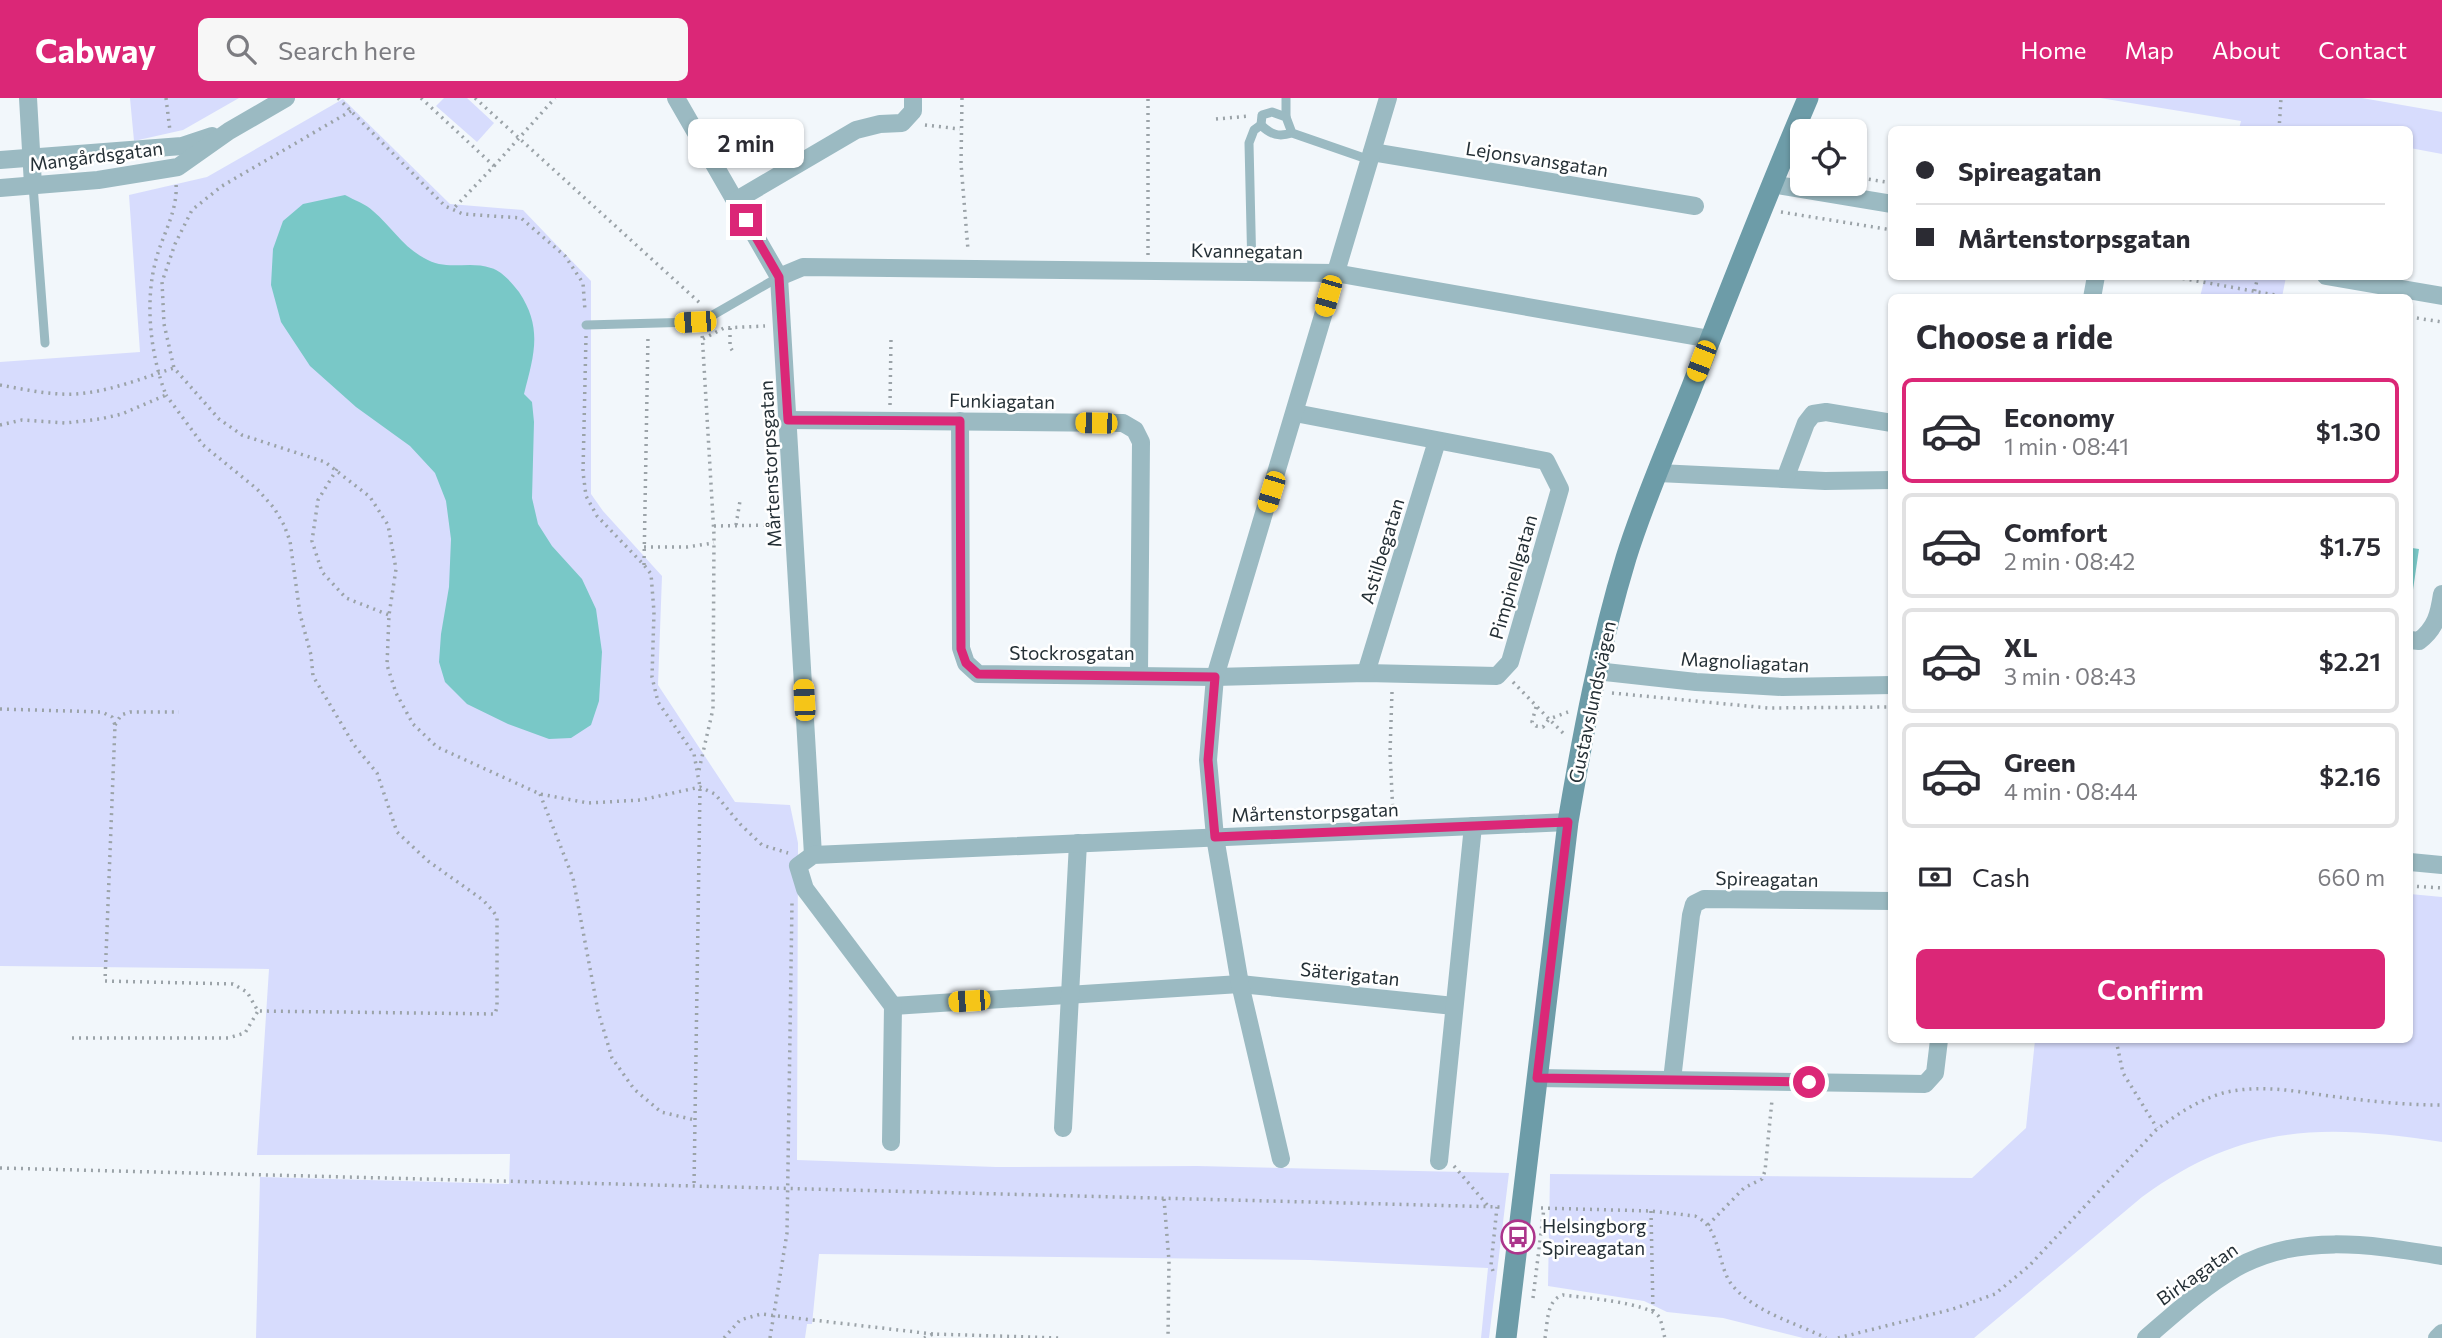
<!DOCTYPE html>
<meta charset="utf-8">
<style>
body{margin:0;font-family:Commissioner,sans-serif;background:#f7f7f7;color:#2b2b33;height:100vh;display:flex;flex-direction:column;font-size:26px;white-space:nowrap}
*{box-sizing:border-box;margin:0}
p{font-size:23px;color:#7c7c81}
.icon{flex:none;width:38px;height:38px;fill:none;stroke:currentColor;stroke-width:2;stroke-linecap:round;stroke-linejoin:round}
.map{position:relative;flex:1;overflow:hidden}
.details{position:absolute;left:1888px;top:196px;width:525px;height:749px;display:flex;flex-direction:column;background:#fff;border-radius:10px;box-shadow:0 2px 5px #0004}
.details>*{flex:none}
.hud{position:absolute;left:1888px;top:28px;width:525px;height:154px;border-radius:10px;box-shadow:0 2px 5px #0004;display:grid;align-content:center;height:154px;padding:0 28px;background:#fff}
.controls{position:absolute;left:1790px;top:21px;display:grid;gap:14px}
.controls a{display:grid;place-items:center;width:77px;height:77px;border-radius:10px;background:#fff;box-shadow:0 2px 5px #0004;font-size:35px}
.end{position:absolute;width:32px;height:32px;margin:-16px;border:9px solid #db2777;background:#fff;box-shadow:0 0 0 4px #fff}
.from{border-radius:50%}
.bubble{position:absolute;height:49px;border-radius:10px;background:#fff;box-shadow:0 2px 5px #0004;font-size:23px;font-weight:600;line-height:49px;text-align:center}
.car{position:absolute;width:21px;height:42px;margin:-21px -10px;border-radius:9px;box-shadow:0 0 5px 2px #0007;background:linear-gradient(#f5c518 24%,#345 0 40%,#f5c518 0 76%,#345 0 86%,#f5c518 0)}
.hud b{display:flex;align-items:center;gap:24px;height:66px;font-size:26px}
.hud b+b{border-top:2px solid #e1e1e2}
.hud i{width:18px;height:18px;background:#2b2b33}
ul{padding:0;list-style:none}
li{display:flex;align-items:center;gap:21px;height:105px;margin:0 14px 10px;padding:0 14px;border:4px solid #e1e1e2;border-radius:10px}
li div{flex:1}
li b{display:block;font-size:26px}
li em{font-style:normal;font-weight:600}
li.selected{border-color:#db2777}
li>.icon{width:63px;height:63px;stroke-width:1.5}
h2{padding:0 28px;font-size:32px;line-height:84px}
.pay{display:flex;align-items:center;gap:18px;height:77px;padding:0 28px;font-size:26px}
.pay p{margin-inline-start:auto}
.primary-button{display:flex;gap:14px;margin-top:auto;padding:14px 28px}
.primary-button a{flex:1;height:80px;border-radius:10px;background:#db2777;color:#fff;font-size:28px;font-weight:600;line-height:80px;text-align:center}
header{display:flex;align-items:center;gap:42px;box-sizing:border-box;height:98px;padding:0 35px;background:#db2777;color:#fff}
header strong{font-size:33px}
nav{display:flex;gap:38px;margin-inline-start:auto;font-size:24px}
.search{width:490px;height:63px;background:#f7f7f7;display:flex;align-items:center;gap:18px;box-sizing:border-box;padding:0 24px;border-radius:10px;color:#7c7c81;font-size:26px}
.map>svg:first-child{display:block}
.green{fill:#d7dcfd}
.water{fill:#79c8c7}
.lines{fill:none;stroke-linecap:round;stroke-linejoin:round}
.path{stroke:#9ba3a8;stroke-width:3.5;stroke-dasharray:2 5;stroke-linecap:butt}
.lane{stroke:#9bbac2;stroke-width:9}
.street{stroke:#9bbac2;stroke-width:18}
.secondary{stroke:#6d9ca8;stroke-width:21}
.route{stroke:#db2777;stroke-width:9}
.labels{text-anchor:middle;stroke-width:5;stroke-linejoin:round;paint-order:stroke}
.street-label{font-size:19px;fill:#253036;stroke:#fff}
.poi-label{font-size:19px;fill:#253036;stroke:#fff;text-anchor:start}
</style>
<header>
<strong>Cabway</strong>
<div class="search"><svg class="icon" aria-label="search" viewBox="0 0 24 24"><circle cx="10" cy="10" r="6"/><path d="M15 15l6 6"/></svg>Search here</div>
<nav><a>Home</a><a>Map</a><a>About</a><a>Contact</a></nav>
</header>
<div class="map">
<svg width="2442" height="1240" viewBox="0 0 2442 1240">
<rect width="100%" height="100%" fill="#f2f7fb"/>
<g class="green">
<path d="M130,0H239L183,32L134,43Z"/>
<path d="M444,0H467L494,25L477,44L436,8Z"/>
<path d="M2100,0H2362L2442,14V56L2410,50V32L2239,31L2241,23Z"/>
<path d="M343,1L450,106L523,112L591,183V396L603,413L662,478L658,587L735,704L790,707L798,745L797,1062L996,1069L1197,1068L1509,1075L1489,1240H1481L1488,1170L1310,1162L819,1156L812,1226H807L805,1240H256L260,1079L509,1086L510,1056L257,1057L269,871L0,868V264L140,254L129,97L207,79Z"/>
<path d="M2205,179V178L2286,179L2282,199H2200Z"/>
<path d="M2410,796L2442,799V1044C2324,1026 2243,1025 2142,1099L1974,1240H1803L1723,1220L1667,1214L1644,1203L1548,1188L1550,1076L1972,1080L2026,1030L2035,942H2410Z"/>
</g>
<g class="water">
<path d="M345,97C354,102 366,106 373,113C391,128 403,149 424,160C447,174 468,162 491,170C502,173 512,185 519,194C543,230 534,257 524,296L532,304L534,324L532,400L538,426L552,448L582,481L596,511L602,554L599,603L591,627L571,640L549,641L508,626L467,606L445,584L439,564L441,536L449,489L451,441L446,403L435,375L410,348L356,309L310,268L281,224L271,187L273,151L283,123L303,106Z"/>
<path d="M2412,450L2419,451L2410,512V451Z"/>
</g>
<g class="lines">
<g class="path">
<path d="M166,0L170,33"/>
<path d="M338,0L445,108L463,116L521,120L565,158L583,185L585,213"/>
<path d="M421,0L494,68L453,111"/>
<path d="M475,0L701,206"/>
<path d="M962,0L961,66L968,152"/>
<path d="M351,13L222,88L192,112L175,146L162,184L164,226L174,270L219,321L242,337L325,364L370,399L388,427L396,471L389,517L387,567L396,595L413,626L437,649L540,696L588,705L641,702L700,689L715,696L740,726L762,747L788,755"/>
<path d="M1216,21L1250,18"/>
<path d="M925,27L960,31"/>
<path d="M2279,32L2281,0"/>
<path d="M494,68L555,0"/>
<path d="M1855,79L1892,85"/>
<path d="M1781,114L1892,132"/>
<path d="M1148,157V0"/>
<path d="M2169,178L2292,200"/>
<path d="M2253,200L2258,178"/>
<path d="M2410,219L2442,224"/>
<path d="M730,230V249L734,255"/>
<path d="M586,238L583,374L586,398L597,418L644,467L651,476L654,514L652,579L658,604L694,656L700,689L694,1088"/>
<path d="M703,241L724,230L765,228"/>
<path d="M0,287C28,292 57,299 86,295C116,291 146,279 174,270"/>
<path d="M890,307L891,240"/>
<path d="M0,327L22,322L66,325L100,321L122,316L166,297C150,256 144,201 157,158C164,134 178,112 176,85"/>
<path d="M337,371L318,402L312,443L322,474L346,500L389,517"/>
<path d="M736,427L740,403"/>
<path d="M714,428L778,427"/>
<path d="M644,449H687L714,445"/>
<path d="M644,467L648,238"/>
<path d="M1513,584L1549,621L1568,614"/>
<path d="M1392,594L1390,655L1393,716"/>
<path d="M1612,595L1768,610L1892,609"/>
<path d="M1536,609L1532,624L1536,628L1543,629L1549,621L1563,635"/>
<path d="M0,611L102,614L112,619L115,627L105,883L233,886L247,894L258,913L495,916L497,909V819L493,813L483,802L428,763L397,734L377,675L354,647L313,578L311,557L300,516L290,443L284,427L274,410L257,391L203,347L166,297"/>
<path d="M115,627L121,617L130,614H179"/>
<path d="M699,672L713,611L714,437L702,234"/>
<path d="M540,696L573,780L598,913L612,960L634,991L661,1014L695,1022"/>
<path d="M2410,788L2442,790"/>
<path d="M72,940H228L245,935L258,913"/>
<path d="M2116,942L2123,975L2157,1030"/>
<path d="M1454,1068L1489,1109"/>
<path d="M0,1070L1501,1109"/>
<path d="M1164,1101L1169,1163L1168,1240"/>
<path d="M1541,1110L1651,1113L1695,1118C1722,1130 1716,1166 1732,1187C1754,1214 1796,1225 1826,1240"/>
<path d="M1651,1113L1653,1213"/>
<path d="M1708,1127L1744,1090L1762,1081L1765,1073L1772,1002"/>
<path d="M1493,1173L1491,1167L1497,1109"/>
<path d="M1533,1200L1544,1110"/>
<path d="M724,1240L740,1222L761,1216L933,1236"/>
<path d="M770,1240L787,1135L792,804"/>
<path d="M924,1240L933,1236L1060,1240"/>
<path d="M1545,1240C1548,1224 1546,1202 1563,1197C1581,1199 1650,1205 1659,1219C1662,1224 1663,1234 1665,1240"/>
<path d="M1838,1240L1953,1211L1995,1196L2029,1168L2157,1031C2178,1016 2198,1002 2223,995C2259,986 2294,993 2330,998C2367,1003 2404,1007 2442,1007"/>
</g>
<g class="lane">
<path d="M1286,19V0"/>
<path d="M1292,35C1279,39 1271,37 1261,27L1262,17L1272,14L1286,19L1292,35L1370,62"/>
<path d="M33,87L45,245"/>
<path d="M1252,174L1249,45L1254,32L1261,27"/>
<path d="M586,227L695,224L713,217L779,179"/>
</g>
<g class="street">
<path d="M28,0L33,87"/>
<path d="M676,0L779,179L813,757"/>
<path d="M1372,54L1695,108"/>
<path d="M0,62L182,48L212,38"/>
<path d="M1771,86L1892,106"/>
<path d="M0,90L98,82L178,69L229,33L286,0"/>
<path d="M735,103L856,32L880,26L902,25L913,13V0"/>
<path d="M2326,178L2442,198"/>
<path d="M779,179L803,169L1335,175L1710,241"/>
<path d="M2092,200L2096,178"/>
<path d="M788,322L1123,325L1135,332L1141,344L1139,576"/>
<path d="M960,323L961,550L966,565L978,576L1215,579L1366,575L1497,578L1510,564L1560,391L1546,363L1295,315"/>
<path d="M1658,375L1825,383L1892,382"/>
<path d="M1785,381L1806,325L1813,316L1826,314L1892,325"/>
<path d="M2410,542L2419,543C2436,530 2439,516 2442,496"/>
<path d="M1596,573L1696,584L1782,589L1892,587"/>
<path d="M1366,575L1437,343"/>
<path d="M2410,764L2442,767"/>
<path d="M893,908L1240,886L1454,908"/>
<path d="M1537,980L1925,986L1935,975L1939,942"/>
<path d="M1672,982L1691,817L1694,806L1704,801L1892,803"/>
<path d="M1063,1030L1078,745"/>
<path d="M891,1044L893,908L805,791L798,768L813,757L1568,724"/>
<path d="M1281,1061L1240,886L1215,739L1208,662L1215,579L1388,0"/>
<path d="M1439,1063L1473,728"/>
<path d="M2146,1240C2174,1216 2203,1189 2236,1170C2300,1134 2373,1147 2442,1158"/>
<path d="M2437,1240L2442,1235"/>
</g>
<path class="secondary" d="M1506,1240L1568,724C1583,635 1600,546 1626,460C1644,402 1669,346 1691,291C1729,193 1767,96 1808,0"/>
</g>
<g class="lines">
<path class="route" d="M746,122L779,179L788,322L960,323L961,551L966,565L978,576L1215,579L1208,662L1215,739L1568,724L1537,980L1809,984"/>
</g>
<defs>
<symbol id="bus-ring" viewBox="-11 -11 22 22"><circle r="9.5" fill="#fff" stroke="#ac358b" stroke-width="1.5"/><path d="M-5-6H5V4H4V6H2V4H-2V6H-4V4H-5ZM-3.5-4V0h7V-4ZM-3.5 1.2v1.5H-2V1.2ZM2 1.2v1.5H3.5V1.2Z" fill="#ac358b"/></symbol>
</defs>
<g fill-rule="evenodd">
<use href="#bus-ring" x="1499" y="1120" width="38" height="38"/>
</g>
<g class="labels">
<g class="street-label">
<text transform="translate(96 58) rotate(-7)" y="7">Mangårdsgatan</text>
<text transform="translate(1537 61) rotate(9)" y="7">Lejonsvansgatan</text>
<text transform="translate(1247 153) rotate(1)" y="7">Kvannegatan</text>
<text transform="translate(1002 303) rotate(1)" y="7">Funkiagatan</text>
<text transform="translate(770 366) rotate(-93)" y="7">Mårtenstorpsgatan</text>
<text transform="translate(1382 453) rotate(-73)" y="7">Astilbegatan</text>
<text transform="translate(1513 479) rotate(-74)" y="7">Pimpinellgatan</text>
<text x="1072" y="562">Stockrosgatan</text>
<text transform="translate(1745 564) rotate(3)" y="7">Magnoliagatan</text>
<text transform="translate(1592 604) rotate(-78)" y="7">Gustavslundsvägen</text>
<text transform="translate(1315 714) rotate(-2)" y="7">Mårtenstorpsgatan</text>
<text transform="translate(1767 781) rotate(1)" y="7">Spireagatan</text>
<text transform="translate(1350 876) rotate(6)" y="7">Säterigatan</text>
<text transform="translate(2197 1176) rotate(-35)" y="7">Birkagatan</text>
</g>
<g class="poi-label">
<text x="1542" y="1135">Helsingborg<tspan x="1542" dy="22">Spireagatan</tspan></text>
</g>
</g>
</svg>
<div class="controls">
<a><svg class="icon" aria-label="locate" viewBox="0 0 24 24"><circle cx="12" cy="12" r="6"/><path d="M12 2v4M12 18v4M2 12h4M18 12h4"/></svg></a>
</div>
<i class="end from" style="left:1809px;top:984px"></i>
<i class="end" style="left:746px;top:122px"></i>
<div class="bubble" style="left:688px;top:21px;width:116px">2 min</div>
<i class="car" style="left:1328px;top:198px;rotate:196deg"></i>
<i class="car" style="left:695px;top:224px;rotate:267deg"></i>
<i class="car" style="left:1701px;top:263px;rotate:201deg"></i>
<i class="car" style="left:1096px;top:325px;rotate:271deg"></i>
<i class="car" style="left:1271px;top:394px;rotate:197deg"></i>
<i class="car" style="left:804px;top:602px;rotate:357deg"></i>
<i class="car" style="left:969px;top:903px;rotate:266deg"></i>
<div class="hud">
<b><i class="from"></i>Spireagatan</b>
<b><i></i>Mårtenstorpsgatan</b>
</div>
<section class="details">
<h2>Choose a ride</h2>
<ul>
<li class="selected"><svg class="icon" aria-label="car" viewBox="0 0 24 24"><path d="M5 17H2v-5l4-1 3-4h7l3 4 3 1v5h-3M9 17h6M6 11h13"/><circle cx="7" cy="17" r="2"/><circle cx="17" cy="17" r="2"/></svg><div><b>Economy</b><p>1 min · 08:41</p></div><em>$1.30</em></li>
<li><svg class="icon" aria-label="car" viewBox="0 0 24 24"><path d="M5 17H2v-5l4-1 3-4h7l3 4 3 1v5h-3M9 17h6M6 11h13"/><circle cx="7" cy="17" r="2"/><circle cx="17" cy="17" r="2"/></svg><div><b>Comfort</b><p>2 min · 08:42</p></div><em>$1.75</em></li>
<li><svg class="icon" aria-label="car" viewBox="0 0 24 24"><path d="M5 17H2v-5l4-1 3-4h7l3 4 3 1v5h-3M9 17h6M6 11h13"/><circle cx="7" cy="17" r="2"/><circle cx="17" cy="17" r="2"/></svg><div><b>XL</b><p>3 min · 08:43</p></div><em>$2.21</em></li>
<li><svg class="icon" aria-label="car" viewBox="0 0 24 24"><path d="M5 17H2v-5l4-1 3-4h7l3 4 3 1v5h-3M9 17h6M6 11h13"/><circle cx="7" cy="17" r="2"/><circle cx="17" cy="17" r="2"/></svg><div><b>Green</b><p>4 min · 08:44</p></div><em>$2.16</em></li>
</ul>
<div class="pay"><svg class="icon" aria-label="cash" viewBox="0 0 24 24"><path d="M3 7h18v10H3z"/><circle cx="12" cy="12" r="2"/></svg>Cash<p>660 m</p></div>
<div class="primary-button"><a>Confirm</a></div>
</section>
</div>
